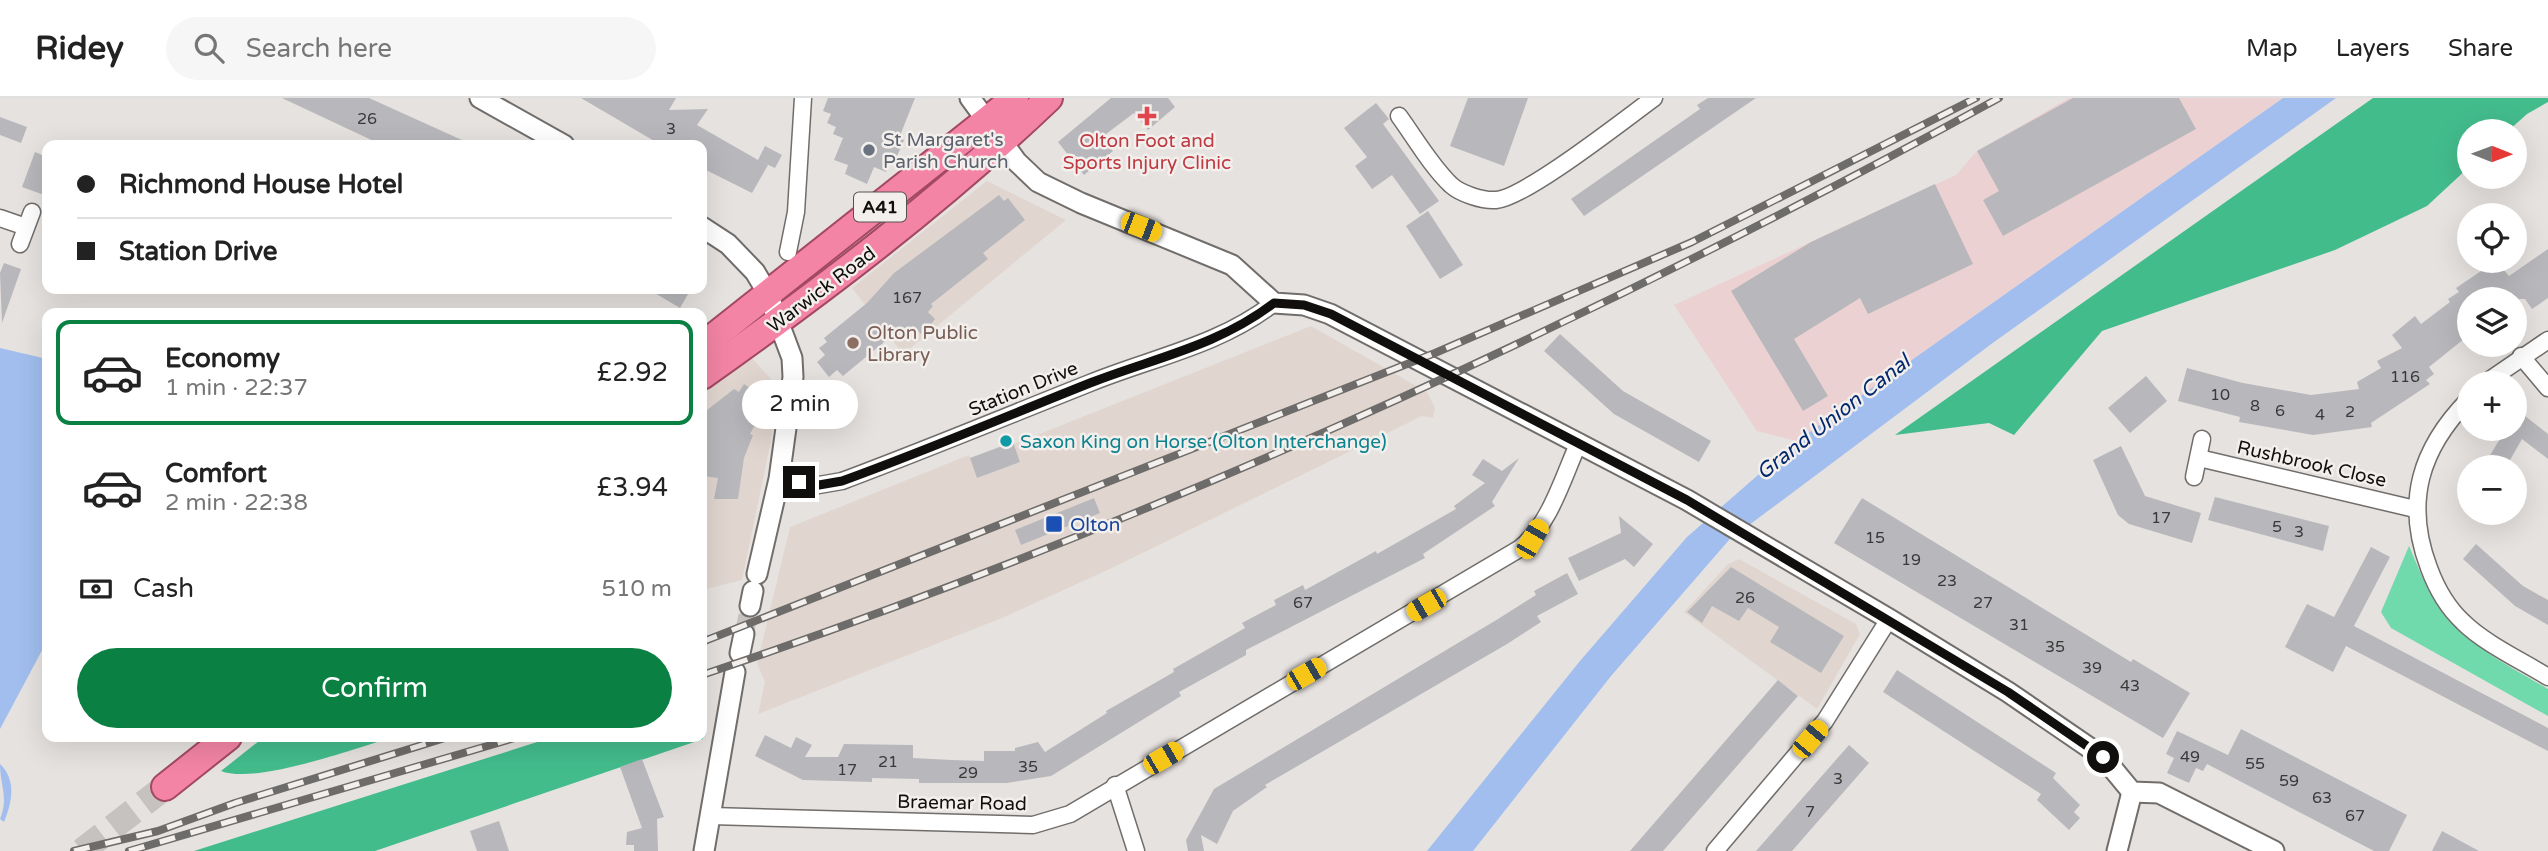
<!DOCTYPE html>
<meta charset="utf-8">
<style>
body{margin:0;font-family:"Varela Round",sans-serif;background:#f6f6f6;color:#222;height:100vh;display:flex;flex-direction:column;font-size:26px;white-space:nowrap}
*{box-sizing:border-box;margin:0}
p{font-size:23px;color:#767676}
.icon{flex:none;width:38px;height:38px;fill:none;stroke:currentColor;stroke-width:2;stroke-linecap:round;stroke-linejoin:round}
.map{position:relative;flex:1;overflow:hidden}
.side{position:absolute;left:42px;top:210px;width:665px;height:434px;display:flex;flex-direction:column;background:#fff;border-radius:14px;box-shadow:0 7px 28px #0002}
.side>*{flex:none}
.hud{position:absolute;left:42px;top:42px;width:665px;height:154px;border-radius:14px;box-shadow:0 7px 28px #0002;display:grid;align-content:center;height:154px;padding:0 35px;background:#fff}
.needle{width:46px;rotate:91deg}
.tools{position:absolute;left:2457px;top:21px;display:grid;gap:14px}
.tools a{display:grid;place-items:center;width:70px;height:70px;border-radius:50%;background:#fff;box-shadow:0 7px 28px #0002;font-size:35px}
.end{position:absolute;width:32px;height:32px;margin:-16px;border:9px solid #100f0e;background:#fff;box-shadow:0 0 0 4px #fff}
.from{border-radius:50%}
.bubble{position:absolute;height:49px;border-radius:24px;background:#fff;box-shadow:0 7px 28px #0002;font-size:23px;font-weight:600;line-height:49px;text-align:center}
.car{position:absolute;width:21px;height:42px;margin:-21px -10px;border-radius:9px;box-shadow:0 0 5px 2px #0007;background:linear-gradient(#f5c518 24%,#345 0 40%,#f5c518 0 76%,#345 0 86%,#f5c518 0)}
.hud b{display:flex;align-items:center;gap:24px;height:66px;font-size:26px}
.hud b+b{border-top:2px solid #e0e0e0}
.hud i{width:18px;height:18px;background:#222}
ul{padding:12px 0 0;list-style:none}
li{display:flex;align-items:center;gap:21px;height:105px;margin:0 14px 10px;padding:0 21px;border:4px solid transparent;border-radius:14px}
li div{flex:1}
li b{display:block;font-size:26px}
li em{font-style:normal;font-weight:600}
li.current{border-color:#0b8043}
li>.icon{width:63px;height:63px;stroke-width:1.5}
.pay{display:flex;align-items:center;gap:18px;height:77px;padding:0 35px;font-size:26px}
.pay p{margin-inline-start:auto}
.action{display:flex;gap:14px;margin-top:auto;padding:14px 35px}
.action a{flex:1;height:80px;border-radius:42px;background:#0b8043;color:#fff;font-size:28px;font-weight:600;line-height:80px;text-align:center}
header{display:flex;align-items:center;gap:42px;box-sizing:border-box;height:98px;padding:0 35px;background:#fff;border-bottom:2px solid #e0e0e0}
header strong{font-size:33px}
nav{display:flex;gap:38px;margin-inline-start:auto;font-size:24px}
.search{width:490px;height:63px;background:#f6f6f6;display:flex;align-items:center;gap:18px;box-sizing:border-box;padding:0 24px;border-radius:38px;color:#767676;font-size:26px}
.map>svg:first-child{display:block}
.built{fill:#e1d6cf}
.industrial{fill:#ecd1d3}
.green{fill:#71daac}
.forest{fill:#43bc8c}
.water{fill:#a1beef}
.building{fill:#b8b8bc}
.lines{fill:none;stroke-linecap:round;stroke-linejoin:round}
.tertiary-tunnel{stroke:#c6c2c0;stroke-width:19;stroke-dasharray:19 10;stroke-linecap:butt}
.trunk-tunnel{stroke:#c6c2c0;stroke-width:26;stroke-dasharray:26 13;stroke-linecap:butt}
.minor-casing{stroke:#706d6b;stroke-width:19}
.tertiary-casing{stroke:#706d6b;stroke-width:23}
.trunk-casing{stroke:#a24862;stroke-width:30}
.minor{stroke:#fff;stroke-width:16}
.tertiary{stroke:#fff;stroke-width:19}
.trunk{stroke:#f384a6;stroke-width:26}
.rail-casing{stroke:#6e6c6a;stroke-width:8}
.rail{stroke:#f3efec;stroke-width:5;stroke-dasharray:16;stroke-linecap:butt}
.route{stroke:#100f0e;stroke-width:9}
.health-dot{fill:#e0444e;stroke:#f3efec;stroke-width:2.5}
.worship-dot{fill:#6b7280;stroke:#f3efec;stroke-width:2.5}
.education-dot{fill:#8d6e63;stroke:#f3efec;stroke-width:2.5}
.culture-dot{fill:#0f9aa8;stroke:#f3efec;stroke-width:2.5}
.transit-dot{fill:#1a4fb4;stroke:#f3efec;stroke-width:2.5}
.labels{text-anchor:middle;stroke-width:5;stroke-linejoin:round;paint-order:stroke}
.number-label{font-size:16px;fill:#3a393a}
.shield{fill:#f3efec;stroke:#545251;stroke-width:2}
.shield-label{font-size:18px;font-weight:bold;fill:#100f0e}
.worship-label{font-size:19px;fill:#5b616d;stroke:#f3efec;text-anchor:start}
.health-label{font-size:19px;fill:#be3a42;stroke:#f3efec}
.street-label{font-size:19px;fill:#100f0e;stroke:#f3efec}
.education-label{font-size:19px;fill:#785e54;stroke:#f3efec;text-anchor:start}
.culture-label{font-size:19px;fill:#0d838f;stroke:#f3efec;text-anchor:start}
.transit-label{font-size:19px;fill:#164399;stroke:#f3efec;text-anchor:start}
.water-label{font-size:21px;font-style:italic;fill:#02286d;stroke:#f3efec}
</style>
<header>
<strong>Ridey</strong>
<div class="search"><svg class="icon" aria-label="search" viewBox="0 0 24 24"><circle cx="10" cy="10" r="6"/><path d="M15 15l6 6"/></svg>Search here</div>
<nav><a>Map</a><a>Layers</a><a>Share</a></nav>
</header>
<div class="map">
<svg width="2548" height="753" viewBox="0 0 2548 753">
<rect width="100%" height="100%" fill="#e6e2df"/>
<g class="built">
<path d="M987,83L1066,122L903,256L852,190Z"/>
<path d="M1311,228L1427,294L1435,310L1433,320L1422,318L1114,469L1002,520L758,616L765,584L757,566L790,429L969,357L970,360L1014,346Z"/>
<path d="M750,258L778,289L771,343L742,482L702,492V296Z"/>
<path d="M1739,461L1856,526L1860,536L1817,611L1684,514L1728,466Z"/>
</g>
<path class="industrial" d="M2069,0H2283L1797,343L1757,333L1674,207L1956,77L1977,53Z"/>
<path class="green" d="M2409,448C2417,466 2424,485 2434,502C2458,543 2508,567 2548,591V618L2391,530L2381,514Z"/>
<g class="forest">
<path d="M2373,0H2548V4L2527,16L2508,33H2469V69L2427,108L2335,152L2102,233L2014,337L1989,325L1895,337Z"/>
<path d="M706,590L703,641L375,753H194L553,639H702V592Z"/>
<path d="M264,639H394C355,650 256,687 221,673Z"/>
</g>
<g class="water">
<path d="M2283,0H2336L1994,244L1729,442L1611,578L1473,753H1427L1580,563L1687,439L1797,343Z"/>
<path d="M0,250L47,261V543L0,631Z"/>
<path d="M0,666C17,682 12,705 4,724L0,721C9,700 0,688 0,666Z"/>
</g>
<g class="building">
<path d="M282,0H369L473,47H382Z"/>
<path d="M581,0H676L669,12L708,11L697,27L758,62L765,48L782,57L775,70L758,62L768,67L752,95L702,70V47H661Z"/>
<path d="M828,0H915L899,40L904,42L895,63L892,62L886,74L874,69L867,86L845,76L848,67L834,62L843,40L833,36L836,29L827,25L831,16L823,13Z"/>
<path d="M1111,0H1168L1175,9L1148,32L1134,15L1102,39L1113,53L1084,77L1058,44Z"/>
<path d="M1468,0H1528L1504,68L1450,48Z"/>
<path d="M1708,0H1756L1584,118L1571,101L1700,11L1697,7Z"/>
<path d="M2073,0H2179L2196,31L2003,138L1983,102L1999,93L1977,53Z"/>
<path d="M1376,5L1389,21L1383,26L1439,103L1420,116L1392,77L1372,91L1355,68L1367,59L1344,30Z"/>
<path d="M0,19L27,29L21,45L0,37Z"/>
<path d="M35,54L47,59V98L22,89Z"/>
<path d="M1935,86L1973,166L1868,216L1860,200L1794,241L1828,298L1803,313L1731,193L1811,144Z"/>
<path d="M999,97L1004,103L1008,100L1025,122L983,155L988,161L931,206L933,208L928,214L935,221L927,231L921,236L913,228L905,237L900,231L843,278L837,272L829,279L817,264L825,257L819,250L827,244L824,240L867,205L894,175Z"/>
<path d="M1428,113L1463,167L1440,181L1406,128Z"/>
<path d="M2548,151V200L2532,211L2525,201H2469V237L2429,269L2434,276L2426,282L2430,286L2371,325L2372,329L2313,337L2239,324L2240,319L2178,303L2187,270L2243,285L2311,297L2359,291L2357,284L2381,270L2377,263L2402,250L2392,237L2415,218L2421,226L2450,204L2448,201L2459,194L2456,190L2496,163L2509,178Z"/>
<path d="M4,165L21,171L2,225L0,175Z"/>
<path d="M648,191H691L680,210Z"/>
<path d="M1560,236L1623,293L1711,343L1699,364L1614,316L1544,253Z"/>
<path d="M2146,278L2167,303L2130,335L2108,310Z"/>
<path d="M744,286L756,294L754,301L759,304L755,319L758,321L750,336L753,337L744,360L738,401H714L718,380L702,378V316L734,291L739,294Z"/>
<path d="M2521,315L2548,336V361L2522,341L2506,369H2483L2498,344L2509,331H2515V324Z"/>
<path d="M1013,344L1020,364L977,380L970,360Z"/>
<path d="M2121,348L2145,398L2201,415L2192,445L2129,426L2118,417L2093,362Z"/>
<path d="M1519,360L1492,404L1495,408L1423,456L1425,460L1246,552V557L1179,594L1181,598L1051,678L1007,685H919V681L872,680V684L803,682L755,658L765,637L791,650L796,639L812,647L805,659H838L844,646L913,647V660L952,662L984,663V653H1015V650L1038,644L1045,654L1107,615L1106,613L1174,574L1173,571L1245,530L1242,525L1276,507L1274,502L1303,487L1305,492L1376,453L1377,456L1456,411L1454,408L1485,385L1472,377L1483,361L1502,373Z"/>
<path d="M2215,399L2329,428L2323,453L2208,422Z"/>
<path d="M1094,400L1100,415L1021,447L1015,432Z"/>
<path d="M1862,400L2131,564L2133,561L2190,595L2163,640L1834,445Z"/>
<path d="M1619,418L1653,446L1634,469L1625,461L1579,483L1568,460L1621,435Z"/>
<path d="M2476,446L2523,488L2548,502V527L2515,508L2463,461Z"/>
<path d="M2371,449L2390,459L2354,528L2548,630V653L2346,548L2333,574L2285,549L2307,506L2334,519Z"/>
<path d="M1731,469L1844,538L1821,575L1770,544L1779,529L1748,510L1739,523L1712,508L1702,525L1687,514Z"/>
<path d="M1567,475L1578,496L1537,518L1541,524L1507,546L1265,687L1267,689L1233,713L1217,746L1201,737L1204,753H1188L1186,742L1214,691L1498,521L1536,497L1534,493Z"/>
<path d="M1897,572L2056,675L2053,680L2080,707L2074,714L2080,720L2069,732L2037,702L2041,696L1883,594Z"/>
<path d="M1778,582L1798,598L1777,622L1663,753H1630Z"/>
<path d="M2241,631L2407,717L2389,753H2374L2207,666L2203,673L2196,670L2189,685L2167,675L2174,660L2166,656L2177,633L2228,657Z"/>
<path d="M1849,647L1869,665L1792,753H1756Z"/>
<path d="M642,661L664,719L657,721L658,753H634V747H626L627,734L642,730L620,669Z"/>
<path d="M499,723L509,753H477L470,733Z"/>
<path d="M2442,733L2479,753H2432Z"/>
</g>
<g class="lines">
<path class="tertiary-tunnel" d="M744,536L750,508"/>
<path class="trunk-tunnel" d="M82,753L165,689"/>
<defs>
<g id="minor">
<path d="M1399,18C1415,40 1431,68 1451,87C1461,96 1483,103 1496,102C1525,100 1625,21 1654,0"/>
<path d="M0,120L26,129"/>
<path d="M20,146L32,114"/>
<path d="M788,154L796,114L803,0"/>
<path d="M2521,258L2548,290"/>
<path d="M2485,285L2548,242"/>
<path d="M2469,301C2420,351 2404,404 2429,470C2436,489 2448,510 2463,524C2484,545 2522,563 2548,579"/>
<path d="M2199,360L2415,411"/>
<path d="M2194,379L2202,341"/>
<path d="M779,381L819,387L842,383C925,352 1007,318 1090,285C1154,259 1218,248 1274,205"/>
<path d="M1115,687L1136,753"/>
<path d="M711,718L1033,727L1070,716L1519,451C1550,427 1563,379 1579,344"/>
<path d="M1715,753L1825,623L1889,521"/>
</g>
<g id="tertiary">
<path d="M480,0L564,47"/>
<path d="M970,0L1017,64L1038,84L1081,105L1232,167L1274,205L1304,207L1330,216L1687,402L1889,521L2008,594L2103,659L2132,694L2159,695L2274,753"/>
<path d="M702,129L728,146L755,174L768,196L792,260L793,279L779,381L757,476"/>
<path d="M750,508L753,493"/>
<path d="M740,555L744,536"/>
<path d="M704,753L735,574"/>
<path d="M2117,753L2132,694"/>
</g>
<g id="trunk">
<path d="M702,248L1015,0"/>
<path d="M702,278C823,192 941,103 1049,0"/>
<path d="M165,689L228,639"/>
</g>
</defs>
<use href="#minor" class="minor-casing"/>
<use href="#tertiary" class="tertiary-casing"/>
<use href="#trunk" class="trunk-casing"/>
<use href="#minor" class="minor"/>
<use href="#tertiary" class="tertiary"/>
<use href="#trunk" class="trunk"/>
<defs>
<g id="rail">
<path d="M702,544L1435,255L1692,144L1976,0"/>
<path d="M702,577C1150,426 1584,227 1999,0"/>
<path d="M74,753L158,733L235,705L448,639"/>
<path d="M129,753L518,639"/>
</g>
</defs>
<use href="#rail" class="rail-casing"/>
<use href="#rail" class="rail"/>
</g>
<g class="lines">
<path class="route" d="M799,384L819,387L842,383C925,353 1007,318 1090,285C1154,260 1218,248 1274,205L1304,207L1331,216L1687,402L2008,594L2103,659"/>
</g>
<path class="health-dot" d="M1143.5 7.5h7v7h7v7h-7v7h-7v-7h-7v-7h7z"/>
<circle class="worship-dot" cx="869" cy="52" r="7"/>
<circle class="education-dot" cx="853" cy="245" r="7"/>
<circle class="culture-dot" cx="1006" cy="343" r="7"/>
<rect class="transit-dot" x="1045" y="417" width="18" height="18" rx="3.5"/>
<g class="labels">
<g class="number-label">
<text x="367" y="26">26</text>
<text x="671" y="36">3</text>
<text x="907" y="205">167</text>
<text x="2405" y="284">116</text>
<text x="2220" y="302">10</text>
<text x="2255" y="313">8</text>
<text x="2280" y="318">6</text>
<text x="2350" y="319">2</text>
<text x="2320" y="322">4</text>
<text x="2161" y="425">17</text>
<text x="2277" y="434">5</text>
<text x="2299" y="439">3</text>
<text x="1875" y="445">15</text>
<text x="1911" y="467">19</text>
<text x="1947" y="488">23</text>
<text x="1745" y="505">26</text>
<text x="1303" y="510">67</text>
<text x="1983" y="510">27</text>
<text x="2019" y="532">31</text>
<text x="2055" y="554">35</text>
<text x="2092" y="575">39</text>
<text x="2130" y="593">43</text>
<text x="2190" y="664">49</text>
<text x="888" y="669">21</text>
<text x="2255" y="671">55</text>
<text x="1028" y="674">35</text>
<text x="847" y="677">17</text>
<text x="968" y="680">29</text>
<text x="1838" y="686">3</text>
<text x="2289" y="688">59</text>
<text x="2322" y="705">63</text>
<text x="1810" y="719">7</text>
<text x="2355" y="723">67</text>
</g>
<rect class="shield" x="854" y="94.5" width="52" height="29" rx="5"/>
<g class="shield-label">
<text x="880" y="115">A41</text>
</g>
<g class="worship-label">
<text x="883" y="48">St Margaret's<tspan x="883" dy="22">Parish Church</tspan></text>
</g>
<g class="health-label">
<text x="1147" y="49">Olton Foot and<tspan x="1147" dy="22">Sports Injury Clinic</tspan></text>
</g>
<g class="street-label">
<text transform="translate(821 191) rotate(-37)" y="7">Warwick Road</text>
<text transform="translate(1023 290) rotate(-22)" y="7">Station Drive</text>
<text transform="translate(2312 365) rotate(13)" y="7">Rushbrook Close</text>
<text transform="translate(962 704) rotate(1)" y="7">Braemar Road</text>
</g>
<g class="education-label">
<text x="867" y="241">Olton Public<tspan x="867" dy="22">Library</tspan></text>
</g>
<g class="culture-label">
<text x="1020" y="350">Saxon King on Horse (Olton Interchange)</text>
</g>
<g class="transit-label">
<text x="1070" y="433">Olton</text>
</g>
<g class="water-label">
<text transform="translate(1833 319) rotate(-38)" y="7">Grand Union Canal</text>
</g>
</g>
</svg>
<div class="tools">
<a><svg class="needle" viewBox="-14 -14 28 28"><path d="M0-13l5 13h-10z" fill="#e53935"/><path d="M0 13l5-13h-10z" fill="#767676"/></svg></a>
<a><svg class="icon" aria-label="locate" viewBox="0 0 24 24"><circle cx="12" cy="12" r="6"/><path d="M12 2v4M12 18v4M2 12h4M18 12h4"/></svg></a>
<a><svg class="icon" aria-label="layers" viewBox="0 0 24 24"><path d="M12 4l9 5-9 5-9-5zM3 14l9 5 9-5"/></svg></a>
<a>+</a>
<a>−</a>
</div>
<i class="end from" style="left:2103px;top:659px"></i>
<i class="end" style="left:799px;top:384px"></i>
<div class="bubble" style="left:742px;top:282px;width:116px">2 min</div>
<i class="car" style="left:1141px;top:129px;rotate:111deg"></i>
<i class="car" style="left:1532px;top:441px;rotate:30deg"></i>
<i class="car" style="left:1426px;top:507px;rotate:240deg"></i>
<i class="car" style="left:1306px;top:576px;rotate:60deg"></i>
<i class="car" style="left:1810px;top:641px;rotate:40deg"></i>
<i class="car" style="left:1163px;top:660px;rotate:60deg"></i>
<div class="hud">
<b><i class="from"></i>Richmond House Hotel</b>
<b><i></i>Station Drive</b>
</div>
<section class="side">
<ul>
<li class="current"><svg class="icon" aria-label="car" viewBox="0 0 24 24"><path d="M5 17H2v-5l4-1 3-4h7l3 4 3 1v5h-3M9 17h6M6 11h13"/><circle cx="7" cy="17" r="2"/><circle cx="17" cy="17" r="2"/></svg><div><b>Economy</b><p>1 min · 22:37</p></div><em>£2.92</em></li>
<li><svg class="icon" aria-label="car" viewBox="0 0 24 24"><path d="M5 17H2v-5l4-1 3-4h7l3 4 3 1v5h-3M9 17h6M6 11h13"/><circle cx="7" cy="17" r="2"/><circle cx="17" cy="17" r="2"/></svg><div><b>Comfort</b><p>2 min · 22:38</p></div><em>£3.94</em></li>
</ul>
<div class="pay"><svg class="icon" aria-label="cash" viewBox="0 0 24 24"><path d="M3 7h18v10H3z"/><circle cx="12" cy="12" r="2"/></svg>Cash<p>510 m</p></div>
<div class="action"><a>Confirm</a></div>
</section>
</div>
